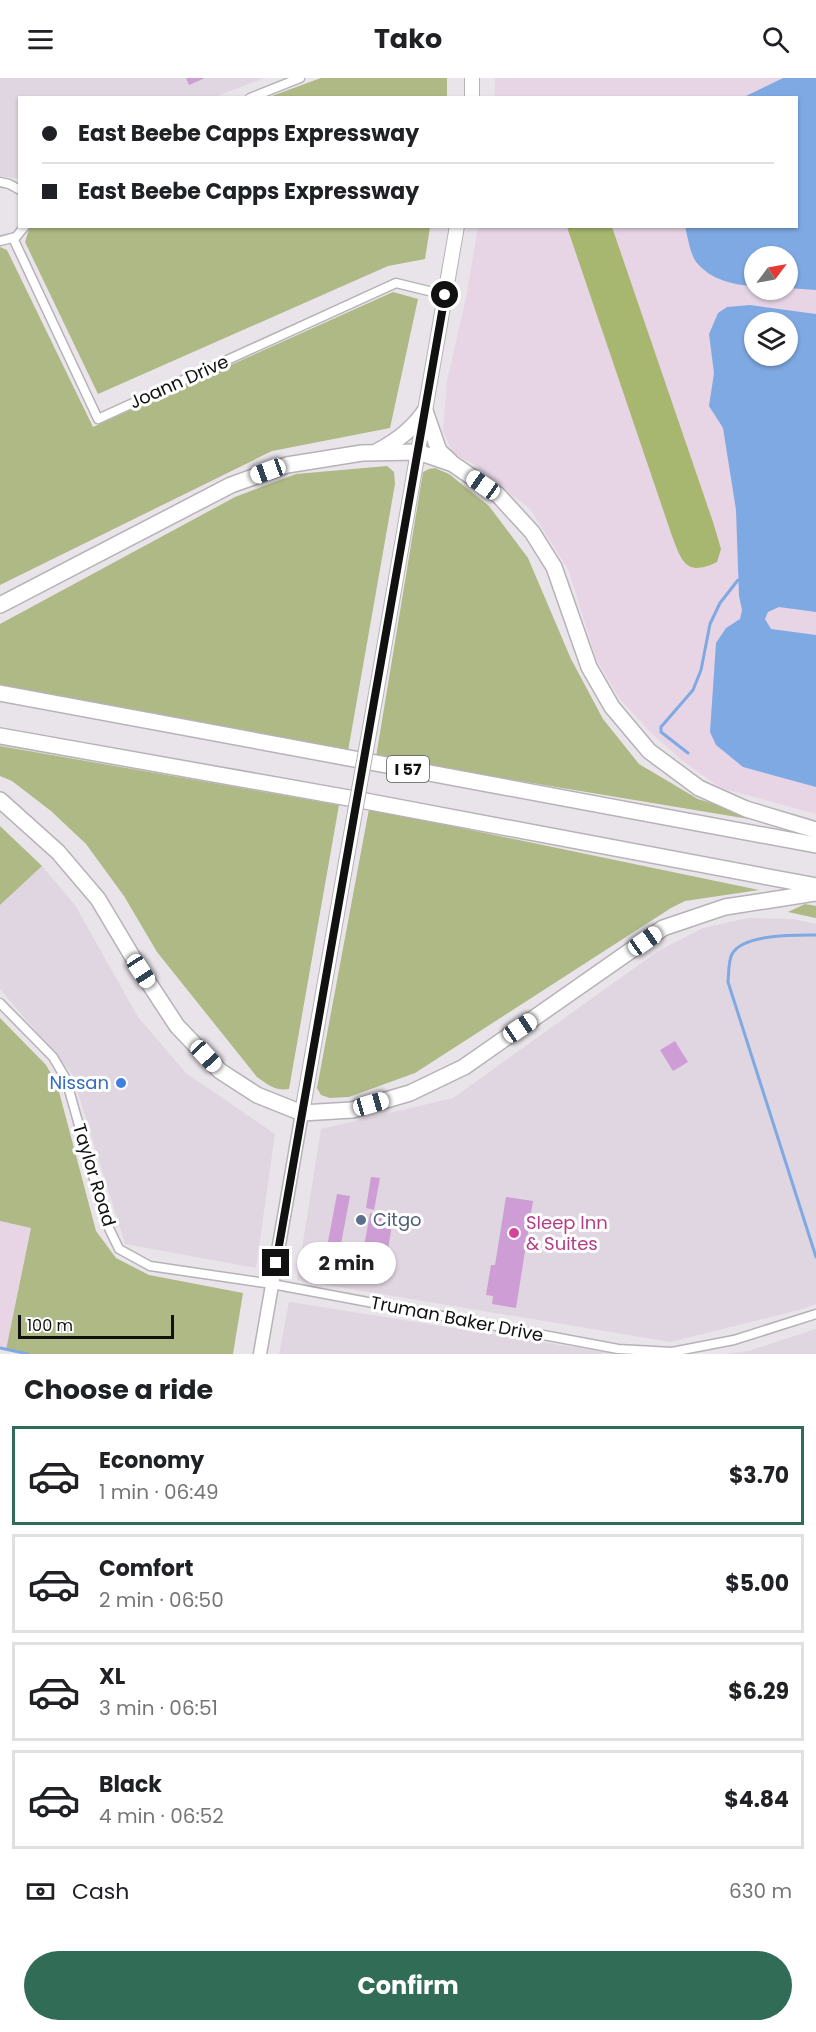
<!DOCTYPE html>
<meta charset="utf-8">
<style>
body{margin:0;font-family:Poppins,sans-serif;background:#f6f6f6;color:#202124;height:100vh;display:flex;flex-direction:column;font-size:22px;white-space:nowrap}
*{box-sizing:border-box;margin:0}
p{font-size:20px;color:#757577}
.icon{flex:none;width:33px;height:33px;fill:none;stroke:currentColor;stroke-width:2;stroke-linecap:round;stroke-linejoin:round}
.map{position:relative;height:1276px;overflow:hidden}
.sheet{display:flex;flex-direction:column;background:#fff;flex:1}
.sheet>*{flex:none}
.top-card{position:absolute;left:18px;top:18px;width:780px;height:132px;border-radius:0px;box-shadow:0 2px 4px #0004;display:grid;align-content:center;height:132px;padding:0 24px;background:#fff}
.needle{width:39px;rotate:58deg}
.buttons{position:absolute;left:744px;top:168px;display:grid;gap:12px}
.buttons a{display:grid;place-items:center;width:54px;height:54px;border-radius:50%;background:#fff;box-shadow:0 2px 4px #0004;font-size:30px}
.scale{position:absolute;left:18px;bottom:15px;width:156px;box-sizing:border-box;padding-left:6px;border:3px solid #121112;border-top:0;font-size:16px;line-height:21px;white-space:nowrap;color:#121112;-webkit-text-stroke:4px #fff;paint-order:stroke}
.end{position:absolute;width:27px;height:27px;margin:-14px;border:8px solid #121112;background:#fff;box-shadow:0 0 0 3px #fff}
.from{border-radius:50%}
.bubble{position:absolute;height:42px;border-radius:21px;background:#fff;box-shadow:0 2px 4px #0004;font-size:20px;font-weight:700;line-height:42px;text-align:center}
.car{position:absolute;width:18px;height:36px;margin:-18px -9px;border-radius:8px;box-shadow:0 0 4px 2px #0007;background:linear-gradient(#fff 24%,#345 0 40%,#fff 0 76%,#345 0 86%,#fff 0)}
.top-card b{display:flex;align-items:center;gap:21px;height:57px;font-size:22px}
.top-card b+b{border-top:2px solid #e0e0e0}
.top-card i{width:15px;height:15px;background:#202124}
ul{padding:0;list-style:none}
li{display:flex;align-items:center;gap:18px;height:99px;margin:0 12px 9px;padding:0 12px;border:3px solid #e0e0e0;border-radius:0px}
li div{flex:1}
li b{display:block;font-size:22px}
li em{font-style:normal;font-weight:700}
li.selected{border-color:#316c56}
li>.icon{width:54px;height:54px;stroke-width:1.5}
h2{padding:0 24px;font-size:27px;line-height:72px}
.pay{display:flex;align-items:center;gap:15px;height:66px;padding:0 24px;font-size:22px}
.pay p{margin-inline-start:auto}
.primary-button{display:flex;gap:12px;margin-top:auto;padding:12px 24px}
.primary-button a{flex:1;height:69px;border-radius:36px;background:#316c56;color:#fff;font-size:24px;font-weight:700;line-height:69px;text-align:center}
header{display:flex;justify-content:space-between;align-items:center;height:78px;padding:0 24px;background:#fff;font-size:27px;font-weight:700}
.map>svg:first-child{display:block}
.built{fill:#e0d6e1}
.industrial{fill:#e7d5e6;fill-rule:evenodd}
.green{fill:#aeb985}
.forest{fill:#a8b770}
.water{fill:#7fa9e2;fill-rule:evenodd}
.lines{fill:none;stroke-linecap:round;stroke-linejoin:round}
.stream{stroke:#7fa9e2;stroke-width:3}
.building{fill:#ce9dd5}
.minor-casing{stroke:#b6b2b7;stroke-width:11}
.secondary-casing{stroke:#b6b2b7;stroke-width:15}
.primary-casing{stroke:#b6b2b7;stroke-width:16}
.motorway-casing{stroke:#b6b2b7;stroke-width:18}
.minor{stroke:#fff;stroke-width:8}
.secondary{stroke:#fff;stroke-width:12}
.primary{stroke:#fff;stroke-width:14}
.motorway{stroke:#fff;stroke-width:15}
.primary-bridge-casing{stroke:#b6b2b7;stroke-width:16;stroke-linecap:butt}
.primary-bridge{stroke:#fff;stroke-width:14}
.route{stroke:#121112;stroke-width:8}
.shop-dot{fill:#3f7fe0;stroke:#fff;stroke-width:2}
.service-dot{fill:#5c6f8a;stroke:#fff;stroke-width:2}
.hotel-dot{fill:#d1479c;stroke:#fff;stroke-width:2}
.labels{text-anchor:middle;stroke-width:6;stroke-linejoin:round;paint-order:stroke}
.shield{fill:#fff;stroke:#595859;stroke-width:1.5}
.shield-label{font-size:16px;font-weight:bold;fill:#121112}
.street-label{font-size:18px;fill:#121112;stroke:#fff}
.shop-label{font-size:18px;fill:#366cbe;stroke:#fff;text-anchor:end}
.service-label{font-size:18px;fill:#4e5e75;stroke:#fff;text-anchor:start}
.hotel-label{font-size:18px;fill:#b23c85;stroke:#fff;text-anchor:start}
</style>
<header><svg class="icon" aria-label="menu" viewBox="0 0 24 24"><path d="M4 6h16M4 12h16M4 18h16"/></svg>Tako<svg class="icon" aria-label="search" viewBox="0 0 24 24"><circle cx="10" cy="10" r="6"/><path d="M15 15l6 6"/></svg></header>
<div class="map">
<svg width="816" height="1276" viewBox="0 0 816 1276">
<rect width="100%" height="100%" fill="#e9e4e9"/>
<g class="built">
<path d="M0,0H264L215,19L20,20L19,101L0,98Z"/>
<path d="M42,788L75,827L138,939L186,995L275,1056L256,1190L125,1166L72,996L0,911V827Z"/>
<path d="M748,840L793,841L816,846V1226L799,1232L670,1264L297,1202L321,1051L453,1020L658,873L703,850Z"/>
<path d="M289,1224H290L617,1276H279Z"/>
<path d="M816,1251V1276H725L748,1273Z"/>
</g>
<g class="industrial">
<path d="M495,0H816V736L721,710L684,684L650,654L620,621L596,581L569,493L530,431L475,387L453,375L443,353L447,303L466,220L478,149L796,148V20L495,19ZM754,178H788V212H754ZM754,244H788V278H754Z"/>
<path d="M0,1143L31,1150L6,1272L0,1271Z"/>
</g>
<g class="green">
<path d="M321,0H447V19H269Z"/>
<path d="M30,148H430V149L425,181L388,188L98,316L25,164Z"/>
<path d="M0,169L7,172L93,349L393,214L418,221L390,350L272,373L0,507Z"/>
<path d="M387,388L394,394L395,406L348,673L0,609V546L235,419L296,396Z"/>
<path d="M435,390L449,396L489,428L528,480L571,581L603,641L639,686L698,721L785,747L376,679L423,394L429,391Z"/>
<path d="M0,668L339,727L289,1011C275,1013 268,1007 257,999L157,874L124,818L86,766L51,733L12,703L0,698Z"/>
<path d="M369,731L759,812L685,823L671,830L415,995L349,1019L330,1020L321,1017L317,1010Z"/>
<path d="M0,748L42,788L0,827Z"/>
<path d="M805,826L816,828V840L788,834Z"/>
<path d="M0,940L46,987L57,1006L96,1153L116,1180L149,1197L243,1215L233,1276H27L6,1272L31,1150L0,1143Z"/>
</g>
<path class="forest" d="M567,149H612L713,444L721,471L717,484C686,499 682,484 672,458Z"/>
<g class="water">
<path d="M783,0H816V212L788,210V178H754V208C734,207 711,202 697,185C690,177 688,159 685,149L796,148V20L744,19Z"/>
<path d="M750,227L816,236V534L779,529L768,534L765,541L771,551L816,557V709L743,689L716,667L710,654L716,565L726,550L740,541L742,532L739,518L736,432L723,350L709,328L714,295L709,256L718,235L727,229ZM754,244H788V278H754Z"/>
</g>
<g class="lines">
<g class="stream">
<path d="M688,675L661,654V649L693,612L701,592L710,546L720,525L738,502"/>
<path d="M816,857C795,857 743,856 732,876C728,884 729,895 728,904L816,1179"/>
<path d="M0,1270L28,1276"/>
</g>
</g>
<g class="building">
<path d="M186,0H205L189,7Z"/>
<path d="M675,963L688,984L673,993L660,972Z"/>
<path d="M371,1099L380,1100L374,1132L366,1130Z"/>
<path d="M337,1116L350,1118L338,1182L325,1180Z"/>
<path d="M506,1119L533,1123L516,1230L492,1226L493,1218L486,1217L491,1187H495Z"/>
<path d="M370,1135L393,1140L387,1178L363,1174Z"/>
</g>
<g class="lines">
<defs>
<g id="minor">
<path d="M250,20L300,0"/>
<path d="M0,104L9,106L20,112"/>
<path d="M13,160L98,341L396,205L445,217"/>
<path d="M0,163L16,159L25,148"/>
<path d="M0,925L53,979L66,1001L106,1144L119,1171L150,1188L272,1206L618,1271L672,1274L734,1262L816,1236"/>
</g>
<path id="secondary" d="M260,1276L302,1035"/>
<g id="primary">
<path d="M472,20V0"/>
<path d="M376,616L457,148"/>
<path d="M302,1035L345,790"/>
</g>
<g id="motorway">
<path d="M425,333L439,373L450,383"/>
<path d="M378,373C397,363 413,351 425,333"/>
<path d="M0,527L231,407L287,387L362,375L418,374L453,386L498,417L532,454L554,489L589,589L612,629L649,673L699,710L746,731L816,752"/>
<path d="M0,615L816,767"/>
<path d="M0,658L360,722L816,808"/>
<path d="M0,722L58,774L98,821L141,893L177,948L220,993L257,1017L302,1035L352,1032L410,1015L464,989L663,850L725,829L816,815"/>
</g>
</defs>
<use href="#minor" class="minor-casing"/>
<use href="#secondary" class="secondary-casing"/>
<use href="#primary" class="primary-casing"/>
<use href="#motorway" class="motorway-casing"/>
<use href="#minor" class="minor"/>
<use href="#secondary" class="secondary"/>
<use href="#primary" class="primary"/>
<use href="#motorway" class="motorway"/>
<defs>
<path id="primary-bridge" d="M345,790L376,616"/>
</defs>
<use href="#primary-bridge" class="primary-bridge-casing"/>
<use href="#primary-bridge" class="primary-bridge"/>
</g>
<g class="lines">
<path class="route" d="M276,1185L445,217"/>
</g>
<circle class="shop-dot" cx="121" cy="1005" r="6"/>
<circle class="service-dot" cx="361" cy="1142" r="6"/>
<circle class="hotel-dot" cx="514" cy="1155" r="6"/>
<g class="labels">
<rect class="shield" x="387" y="678" width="42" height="26" rx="4.5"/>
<g class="shield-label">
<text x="408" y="697">I 57</text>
</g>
<g class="street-label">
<text transform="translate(179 304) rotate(-24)" y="6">Joann Drive</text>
<text transform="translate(94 1097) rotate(73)" y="6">Taylor Road</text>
<text transform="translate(457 1241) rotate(11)" y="6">Truman Baker Drive</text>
</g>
<g class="shop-label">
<text x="109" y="1011">Nissan</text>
</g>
<g class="service-label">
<text x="373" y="1148">Citgo</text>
</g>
<g class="hotel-label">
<text x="526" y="1151">Sleep Inn<tspan x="526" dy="21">&amp; Suites</tspan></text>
</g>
</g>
</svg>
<div class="buttons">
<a><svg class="needle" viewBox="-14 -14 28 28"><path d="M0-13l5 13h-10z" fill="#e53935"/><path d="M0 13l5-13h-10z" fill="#757577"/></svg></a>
<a><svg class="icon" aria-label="layers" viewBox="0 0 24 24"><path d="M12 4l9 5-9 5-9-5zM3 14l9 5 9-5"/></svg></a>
</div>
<div class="scale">100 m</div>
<i class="end from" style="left:445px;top:217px"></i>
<i class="end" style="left:276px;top:1185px"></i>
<div class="bubble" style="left:297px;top:1164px;width:99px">2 min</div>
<i class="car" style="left:268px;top:393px;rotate:250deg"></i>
<i class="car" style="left:483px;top:407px;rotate:305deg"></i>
<i class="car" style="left:645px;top:863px;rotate:55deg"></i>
<i class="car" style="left:141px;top:893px;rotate:147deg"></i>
<i class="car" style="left:520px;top:950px;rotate:56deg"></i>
<i class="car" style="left:206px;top:978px;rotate:137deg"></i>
<i class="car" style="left:371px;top:1026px;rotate:74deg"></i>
<div class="top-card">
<b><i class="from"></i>East Beebe Capps Expressway</b>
<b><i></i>East Beebe Capps Expressway</b>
</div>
</div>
<section class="sheet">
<h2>Choose a ride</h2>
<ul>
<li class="selected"><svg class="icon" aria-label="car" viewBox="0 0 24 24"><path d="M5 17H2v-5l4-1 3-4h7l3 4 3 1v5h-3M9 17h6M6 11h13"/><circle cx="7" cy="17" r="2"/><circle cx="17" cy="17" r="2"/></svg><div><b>Economy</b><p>1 min · 06:49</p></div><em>$3.70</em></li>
<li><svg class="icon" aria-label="car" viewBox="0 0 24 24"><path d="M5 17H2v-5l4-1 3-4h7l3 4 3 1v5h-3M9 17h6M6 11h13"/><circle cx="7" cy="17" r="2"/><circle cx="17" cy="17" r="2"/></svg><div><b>Comfort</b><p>2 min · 06:50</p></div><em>$5.00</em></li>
<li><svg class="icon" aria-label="car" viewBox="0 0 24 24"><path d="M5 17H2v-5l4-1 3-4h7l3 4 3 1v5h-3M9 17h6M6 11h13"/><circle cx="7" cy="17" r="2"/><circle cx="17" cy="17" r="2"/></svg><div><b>XL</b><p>3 min · 06:51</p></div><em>$6.29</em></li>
<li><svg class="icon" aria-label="car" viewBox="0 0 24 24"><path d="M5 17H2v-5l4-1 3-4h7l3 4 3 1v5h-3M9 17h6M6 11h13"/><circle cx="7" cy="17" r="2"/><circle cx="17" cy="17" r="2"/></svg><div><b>Black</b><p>4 min · 06:52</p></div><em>$4.84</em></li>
</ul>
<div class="pay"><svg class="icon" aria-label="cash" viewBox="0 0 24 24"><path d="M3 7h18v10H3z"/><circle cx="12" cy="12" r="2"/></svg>Cash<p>630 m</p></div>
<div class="primary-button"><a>Confirm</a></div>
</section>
